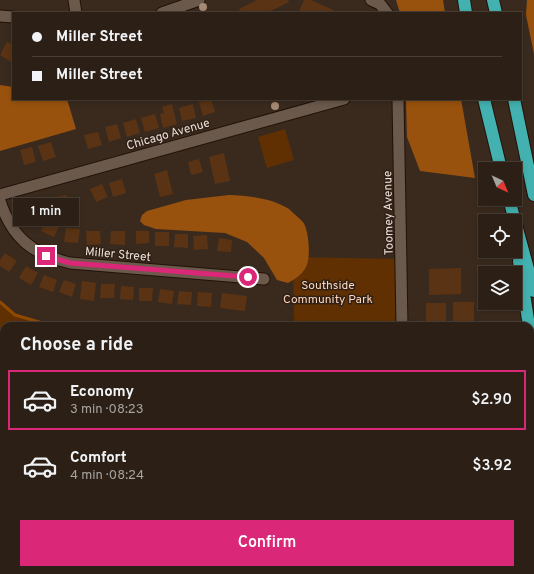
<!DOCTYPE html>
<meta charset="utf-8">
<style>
body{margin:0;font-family:Overpass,sans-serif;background:#34281f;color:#f1f3f6;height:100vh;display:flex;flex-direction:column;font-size:15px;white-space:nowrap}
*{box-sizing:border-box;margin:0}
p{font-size:13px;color:#a6a3a1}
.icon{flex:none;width:22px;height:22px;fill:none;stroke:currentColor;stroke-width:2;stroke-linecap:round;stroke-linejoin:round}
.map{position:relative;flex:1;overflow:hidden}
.details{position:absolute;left:0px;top:322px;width:534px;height:252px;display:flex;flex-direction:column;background:#2c2016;border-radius:12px 12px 0 0;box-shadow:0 2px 6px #0003,0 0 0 1px #483e35}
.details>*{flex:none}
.banner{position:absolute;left:12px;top:12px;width:510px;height:88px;border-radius:0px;box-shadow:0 2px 6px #0003,0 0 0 1px #483e35;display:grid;align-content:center;height:88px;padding:0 20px;background:#2c2016}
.needle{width:26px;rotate:136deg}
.controls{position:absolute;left:478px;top:162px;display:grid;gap:8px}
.controls a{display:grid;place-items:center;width:44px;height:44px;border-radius:0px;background:#2c2016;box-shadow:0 2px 6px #0003,0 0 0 1px #483e35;font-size:20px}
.end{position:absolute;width:18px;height:18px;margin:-9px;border:5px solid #db2777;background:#fff;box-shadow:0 0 0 2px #fff}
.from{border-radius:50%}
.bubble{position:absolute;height:28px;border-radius:0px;background:#2c2016;box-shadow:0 2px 6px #0003,0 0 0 1px #483e35;font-size:13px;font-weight:600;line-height:28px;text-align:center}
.banner b{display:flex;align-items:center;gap:14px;height:38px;font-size:15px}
.banner b+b{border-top:1px solid #483e35}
.banner i{width:10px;height:10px;background:#f1f3f6}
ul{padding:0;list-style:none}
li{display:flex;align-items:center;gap:12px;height:60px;margin:0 8px 6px;padding:0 12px;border:2px solid transparent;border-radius:0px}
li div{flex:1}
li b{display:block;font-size:15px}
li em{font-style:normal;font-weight:600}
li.on{border-color:#db2777}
li>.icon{width:36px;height:36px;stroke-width:1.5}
h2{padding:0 20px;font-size:18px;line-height:48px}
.action{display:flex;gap:8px;margin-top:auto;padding:8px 20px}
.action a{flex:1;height:46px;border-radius:0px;background:#db2777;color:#fff;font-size:16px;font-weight:600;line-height:46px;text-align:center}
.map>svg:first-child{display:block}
.green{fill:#603002}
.forest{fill:#98520e}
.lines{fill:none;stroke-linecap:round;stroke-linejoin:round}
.stream{stroke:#904a00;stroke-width:3}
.building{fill:#593314}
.minor-casing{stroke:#211208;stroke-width:13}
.highway-casing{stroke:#211208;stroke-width:14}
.path{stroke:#8e8177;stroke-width:2;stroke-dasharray:3 3;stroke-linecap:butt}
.minor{stroke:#6b594c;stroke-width:11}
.highway{stroke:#42b1af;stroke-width:12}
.tree{fill:#a68974}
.route{stroke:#db2777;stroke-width:5}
.labels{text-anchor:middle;stroke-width:3;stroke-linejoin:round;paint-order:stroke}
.street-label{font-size:12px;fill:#ece1da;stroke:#302015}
.park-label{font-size:12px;fill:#ffd6ba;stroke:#302015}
</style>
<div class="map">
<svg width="534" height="574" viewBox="0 0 534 574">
<rect width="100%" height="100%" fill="#3a2a1e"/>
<g class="green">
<path d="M285,129L294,160L267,168L258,137Z"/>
<path d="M293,257L401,259L402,326H294Z"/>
<path d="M0,302L15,315L53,326H4V570H407V574H0Z"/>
</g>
<g class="forest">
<path d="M396,0H443L445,13H400Z"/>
<path d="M527,0H534V54L526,15Z"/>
<path d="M0,85L13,87V99H67L76,129L0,151Z"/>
<path d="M406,99H461L475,178L420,171L407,137Z"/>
<path d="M229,195C249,196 272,198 289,209C293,213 299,218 303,222C309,230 311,258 306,267C302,275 295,279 288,283L277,280L264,258L247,242L225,233L156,229L144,225L140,221L142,215L147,211L186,200Z"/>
<path d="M530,453C534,492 534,534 532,574H492L489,570H530Z"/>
</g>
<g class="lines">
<path class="stream" d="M0,302L15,315L53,326"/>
</g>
<g class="building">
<path d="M257,0H288L289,2L267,13H241L239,9Z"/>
<path d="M304,0H311L340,13H304L299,11Z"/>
<path d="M7,42L13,45V63L0,55Z"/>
<path d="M211,99L215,112L203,116L199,102Z"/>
<path d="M172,104L177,124L163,128L160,114L164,113L162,107Z"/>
<path d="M193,104L196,118L182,121L179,108Z"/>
<path d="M155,114L159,128L145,132L141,118Z"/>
<path d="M136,119L140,133L127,137L123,123Z"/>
<path d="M117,124L121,138L109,142L105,127Z"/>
<path d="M98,132L102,145L88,149L84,135Z"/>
<path d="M51,142L56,157L43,161L38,146Z"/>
<path d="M32,147L36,162L24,165L20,150Z"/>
<path d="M224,153L230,181L215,184L209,157Z"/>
<path d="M199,159L203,172L191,175L188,162Z"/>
<path d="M167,170L173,194L160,197L154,174Z"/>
<path d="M122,179L126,193L113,197L109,183Z"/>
<path d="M102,184L108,197L96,202L90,189Z"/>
<path d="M66,195L69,208L56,211L53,198Z"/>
<path d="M47,218L60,224L54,237L41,231Z"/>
<path d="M66,228L80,229L78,243L64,242Z"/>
<path d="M86,231H100L101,244L87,245Z"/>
<path d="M111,231H125V245L110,244Z"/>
<path d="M136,231H149V243L136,244Z"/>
<rect x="155" y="232" width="14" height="14"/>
<path d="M175,234H188V248L174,247Z"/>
<path d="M207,235L208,249L194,250L193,236Z"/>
<path d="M219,238L232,240L231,252L217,251Z"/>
<path d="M5,253L17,261L9,272L0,266V260Z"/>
<path d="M26,266L38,273L31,285L19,278Z"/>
<path d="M461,268V294L429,295V269Z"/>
<path d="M44,275L57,280L53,292L39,287Z"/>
<path d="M64,280L76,284L72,297L59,292Z"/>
<path d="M82,281L96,283L94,301L80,299Z"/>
<path d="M101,284H115L114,298H100Z"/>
<path d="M121,286L134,287L133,300L120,299Z"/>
<path d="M139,288H153L152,301H139Z"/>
<path d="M160,289L174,291L172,304L158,302Z"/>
<path d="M179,291L192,292L191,305L177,304Z"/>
<path d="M198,292L212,293L211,307L197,306Z"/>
<path d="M222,293L247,296L245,311L220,308Z"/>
<rect x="453" y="302" width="21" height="24"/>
<rect x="426" y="303" width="20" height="23"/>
</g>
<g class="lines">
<defs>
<g id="minor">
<path d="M74,0L76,13"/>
<path d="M371,0L380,4L387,13"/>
<path d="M162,13L199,0"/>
<path d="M0,16L13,17"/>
<path d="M398,99L402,326"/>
<path d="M0,195L344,99"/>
<path d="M0,201C12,238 32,254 70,263L264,279"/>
<path d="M407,570V574"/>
</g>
<g id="highway">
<path d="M464,0L466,13"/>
<path d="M493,0L496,13"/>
<path d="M484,99L501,169"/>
<path d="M514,99L534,195"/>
<path d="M509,199L534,291"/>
<path d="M519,261L529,326"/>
<path d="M530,329L534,349"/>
</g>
</defs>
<use href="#minor" class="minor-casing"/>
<use href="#highway" class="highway-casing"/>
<g class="path">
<path d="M0,357L4,361"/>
<path d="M271,570L274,574"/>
<path d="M356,570V574"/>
<path d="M223,574L224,570"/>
<path d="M306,574L307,570"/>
</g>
<use href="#minor" class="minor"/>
<use href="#highway" class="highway"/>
</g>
<g class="tree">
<circle cx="203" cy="7" r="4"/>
<circle cx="275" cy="106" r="4"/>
</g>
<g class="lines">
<path class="route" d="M46,256L70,263L248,277"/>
</g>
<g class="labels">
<g class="street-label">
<text transform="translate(168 134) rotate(-16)" y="4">Chicago Avenue</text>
<text transform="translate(388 213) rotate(-91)" y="4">Toomey Avenue</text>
<text transform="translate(118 254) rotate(5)" y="4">Miller Street</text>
</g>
<g class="park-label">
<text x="328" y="289">Southside<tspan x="328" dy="14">Community Park</tspan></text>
</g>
</g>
</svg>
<div class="controls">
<a><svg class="needle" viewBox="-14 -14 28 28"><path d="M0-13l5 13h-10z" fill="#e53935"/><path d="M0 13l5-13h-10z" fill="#a6a3a1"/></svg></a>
<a><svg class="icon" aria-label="locate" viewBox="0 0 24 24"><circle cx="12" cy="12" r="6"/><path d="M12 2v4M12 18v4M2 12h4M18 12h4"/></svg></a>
<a><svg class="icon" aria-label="layers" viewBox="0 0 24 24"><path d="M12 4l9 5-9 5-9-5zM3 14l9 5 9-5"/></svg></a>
</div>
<i class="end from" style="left:248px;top:277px"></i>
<i class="end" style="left:46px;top:256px"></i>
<div class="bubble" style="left:13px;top:198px;width:66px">1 min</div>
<div class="banner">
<b><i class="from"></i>Miller Street</b>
<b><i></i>Miller Street</b>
</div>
<section class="details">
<h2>Choose a ride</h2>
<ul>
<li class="on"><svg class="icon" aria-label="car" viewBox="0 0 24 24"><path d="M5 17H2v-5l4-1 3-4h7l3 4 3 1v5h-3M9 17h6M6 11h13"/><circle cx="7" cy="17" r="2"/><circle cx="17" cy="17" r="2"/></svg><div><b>Economy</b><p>3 min · 08:23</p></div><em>$2.90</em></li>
<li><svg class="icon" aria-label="car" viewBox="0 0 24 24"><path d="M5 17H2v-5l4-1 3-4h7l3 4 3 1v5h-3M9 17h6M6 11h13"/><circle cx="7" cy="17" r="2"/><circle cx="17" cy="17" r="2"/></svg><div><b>Comfort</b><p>4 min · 08:24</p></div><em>$3.92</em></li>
</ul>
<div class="action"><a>Confirm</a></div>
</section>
</div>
